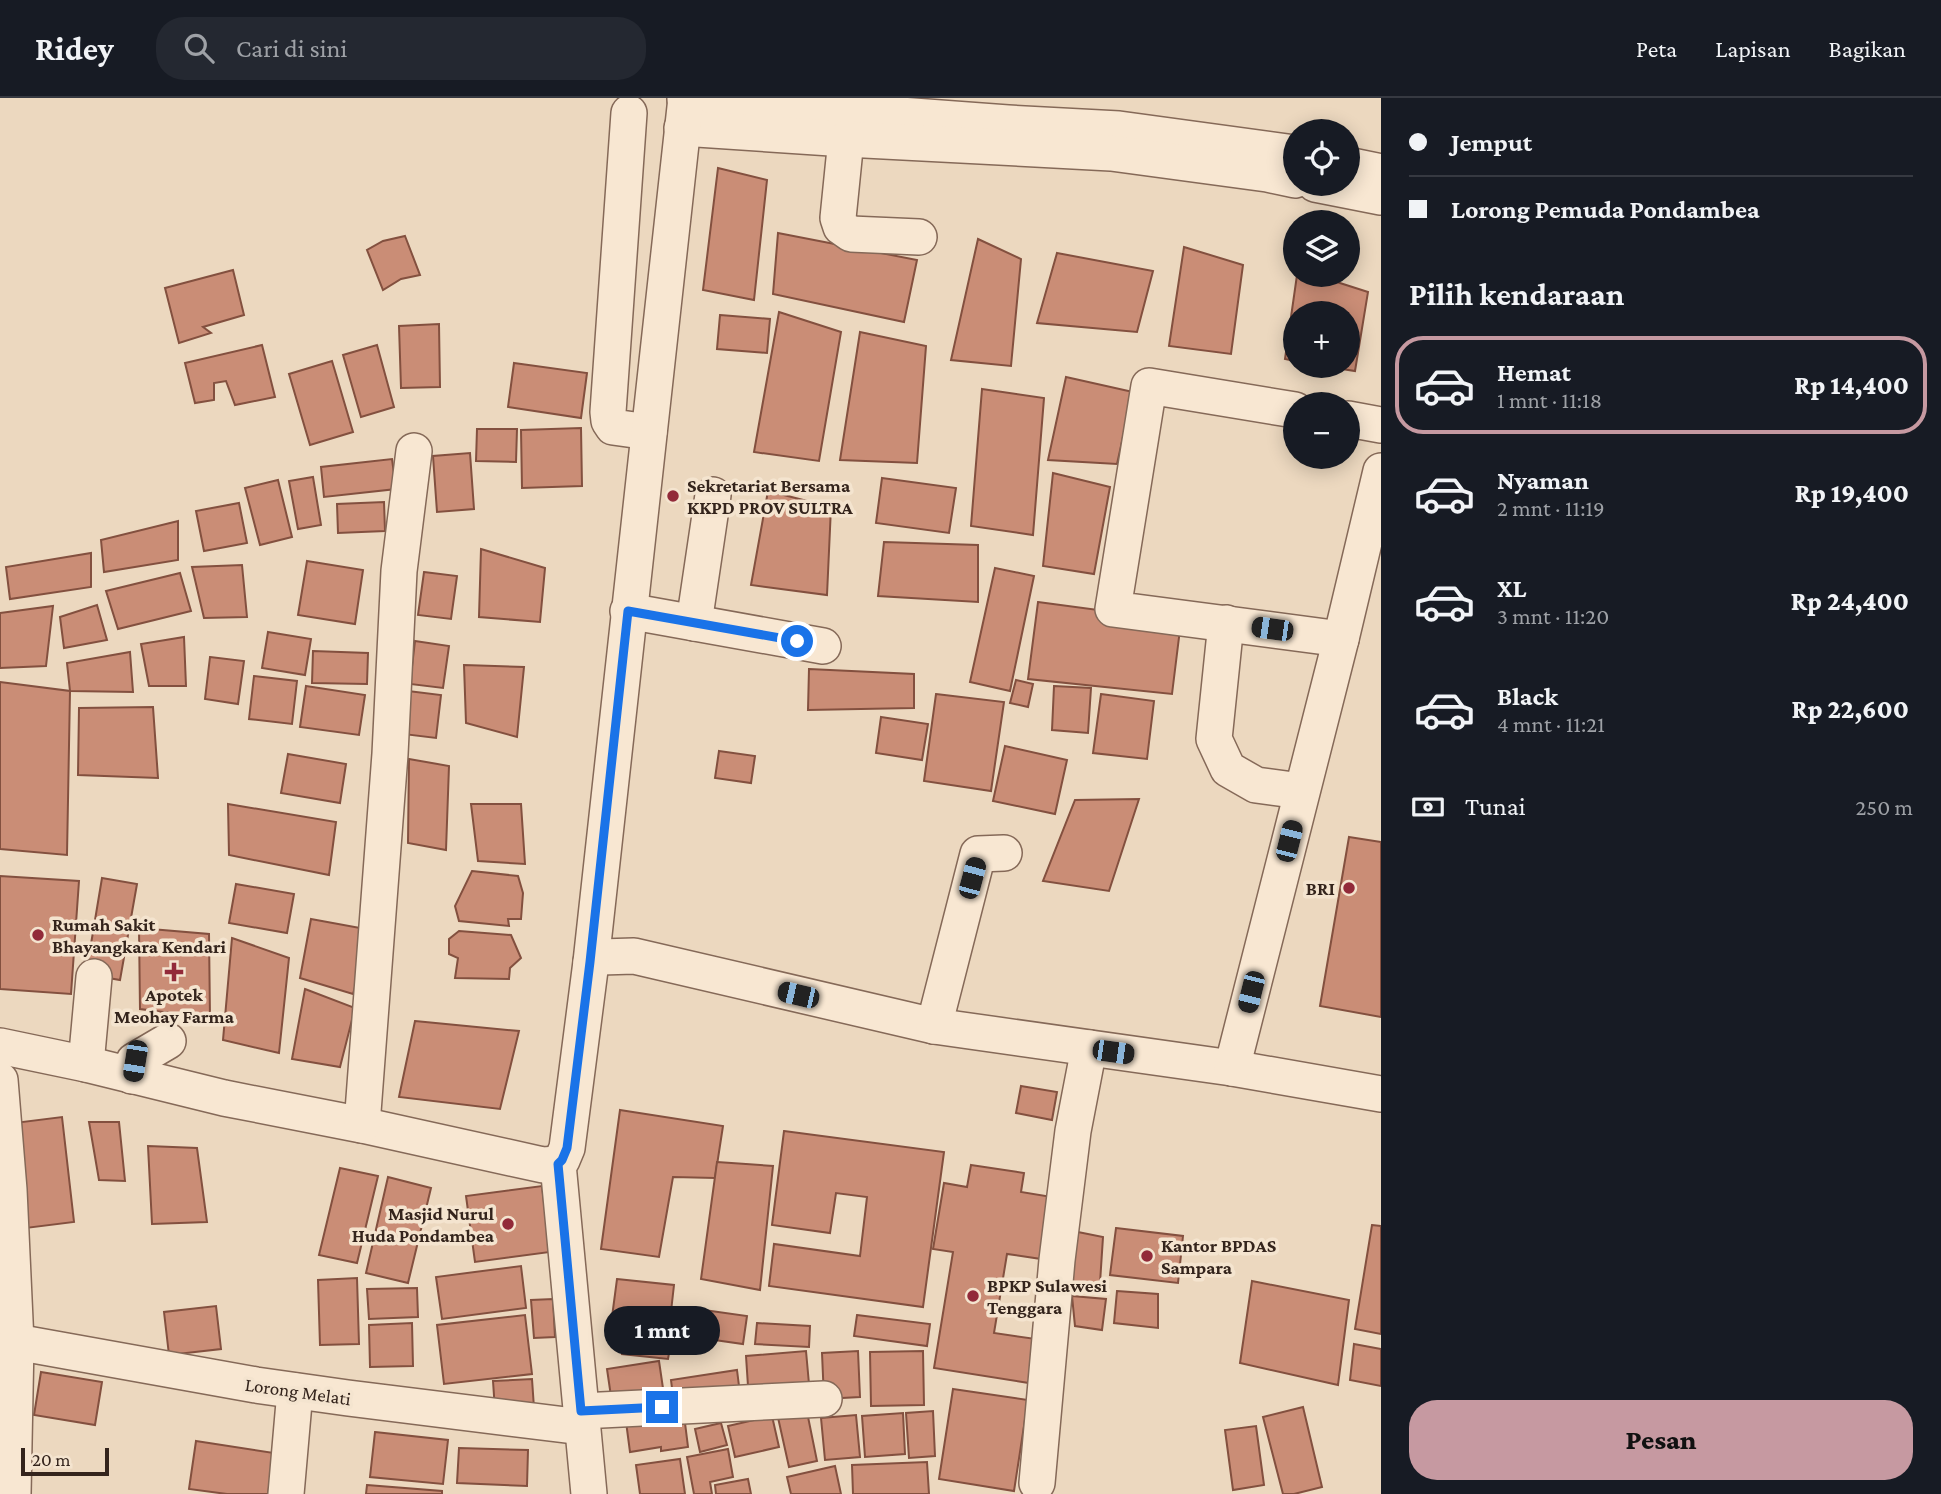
<!DOCTYPE html>
<html lang="id">
<meta charset="utf-8">
<style>
body{margin:0;font-family:"Crimson Pro",serif;background:#242831;color:#f1f3f6;height:100vh;display:flex;flex-direction:column;font-size:26px;white-space:nowrap}
*{box-sizing:border-box;margin:0}
p{font-size:23px;color:#9ea1a6}
.icon{flex:none;width:38px;height:38px;fill:none;stroke:currentColor;stroke-width:2;stroke-linecap:round;stroke-linejoin:round}
.map{position:relative;flex:1;overflow:hidden}
.details{display:flex;flex-direction:column;background:#171b24;width:560px}
.details>*{flex:none}
.guide{display:grid;align-content:center;height:154px;padding:0 28px;background:#171b24}
.tools{position:absolute;left:1283px;top:21px;display:grid;gap:14px}
.tools a{display:grid;place-items:center;width:77px;height:77px;border-radius:50%;background:#171b24;box-shadow:0 4px 18px #0003;font-size:35px}
.scale{position:absolute;left:21px;bottom:18px;width:88px;box-sizing:border-box;padding-left:7px;border:4px solid #34241c;border-top:0;font-size:19px;line-height:24px;white-space:nowrap;color:#34241c;-webkit-text-stroke:5px #f4e4cf;paint-order:stroke}
.end{position:absolute;width:32px;height:32px;margin:-16px;border:9px solid #1a73e8;background:#fff;box-shadow:0 0 0 4px #fff}
.from{border-radius:50%}
.bubble{position:absolute;height:49px;border-radius:24px;background:#171b24;box-shadow:0 4px 18px #0003;font-size:23px;font-weight:800;line-height:49px;text-align:center}
.car{position:absolute;width:21px;height:42px;margin:-21px -10px;border-radius:9px;box-shadow:0 0 5px 2px #0007;background:linear-gradient(#222 24%,#8ab4d8 0 40%,#222 0 76%,#8ab4d8 0 86%,#222 0)}
.guide b{display:flex;align-items:center;gap:24px;height:66px;font-size:26px}
.guide b+b{border-top:2px solid #363941}
.guide i{width:18px;height:18px;background:#f1f3f6}
ul{padding:0;list-style:none}
li{display:flex;align-items:center;gap:21px;height:98px;margin:0 14px 10px;padding:0 14px;border:4px solid transparent;border-radius:28px}
li div{flex:1}
li b{display:block;font-size:26px}
li em{font-style:normal;font-weight:800}
li.active{border-color:#c699a1}
li>.icon{width:63px;height:63px;stroke-width:1.5}
h2{padding:0 28px;font-size:32px;line-height:84px}
.pay{display:flex;align-items:center;gap:18px;height:77px;padding:0 28px;font-size:26px}
.pay p{margin-inline-start:auto}
.primary-button{display:flex;gap:14px;margin-top:auto;padding:14px 28px}
.primary-button a{flex:1;height:80px;border-radius:28px;background:#c699a1;color:#111;font-size:28px;font-weight:800;line-height:80px;text-align:center}
header{display:flex;align-items:center;gap:42px;box-sizing:border-box;height:98px;padding:0 35px;background:#171b24;border-bottom:2px solid #363941}
header strong{font-size:33px}
nav{display:flex;gap:38px;margin-inline-start:auto;font-size:24px}
.search{width:490px;height:63px;background:#242831;display:flex;align-items:center;gap:18px;box-sizing:border-box;padding:0 24px;border-radius:28px;color:#9ea1a6;font-size:26px}
main{display:flex;flex:1;min-height:0}
.map>svg:first-child{display:block}
.building{fill:#ca8d76;stroke:#83503f;stroke-width:2}
.lines{fill:none;stroke-linecap:round;stroke-linejoin:round}
.minor-casing{stroke:#856958;stroke-width:38}
.minor{stroke:#f8e7d2;stroke-width:35}
.route{stroke:#1a73e8;stroke-width:9}
.poi-dot{fill:#922a39;stroke:#f4e4cf;stroke-width:2.5}
.labels{text-anchor:middle;stroke-width:7;stroke-linejoin:round;paint-order:stroke}
.poi-label{font-size:19px;font-weight:bold;fill:#34241c;stroke:#f4e4cf;text-anchor:start}
.street-label{font-size:19px;fill:#34241c;stroke:#f4e4cf}
</style>
<header>
<strong>Ridey</strong>
<div class="search"><svg class="icon" aria-label="search" viewBox="0 0 24 24"><circle cx="10" cy="10" r="6"/><path d="M15 15l6 6"/></svg>Cari di sini</div>
<nav><a>Peta</a><a>Lapisan</a><a>Bagikan</a></nav>
</header>
<main>
<div class="map">
<svg width="1381" height="1396" viewBox="0 0 1381 1396">
<rect width="100%" height="100%" fill="#ecd8bf"/>
<g class="building">
<path d="M718,70L767,82L754,202L703,192Z"/>
<path d="M778,135L917,162L904,224L773,196Z"/>
<path d="M405,138L420,177L401,181L383,192L367,152L383,143Z"/>
<path d="M978,141L1021,161L1011,268L951,262Z"/>
<path d="M1184,149L1243,167L1231,256L1169,248Z"/>
<path d="M1057,155L1153,173L1137,234L1037,225Z"/>
<path d="M233,172L244,217L203,229L211,235L179,245L165,190Z"/>
<path d="M1297,177H1315L1368,194L1355,273L1323,268H1348V215H1295V263L1285,261Z"/>
<path d="M779,214L841,234L819,363L754,354Z"/>
<path d="M720,217L770,221L767,255L717,251Z"/>
<path d="M439,226L440,289L401,290L399,228Z"/>
<path d="M860,234L926,248L917,365L840,362Z"/>
<path d="M262,247L275,299L235,307L226,283L214,285V302L195,305L185,265Z"/>
<path d="M377,247L394,309L361,319L343,257Z"/>
<path d="M332,263L353,334L310,347L289,276Z"/>
<path d="M514,265L587,275L581,320L508,309Z"/>
<path d="M1066,279L1133,294L1117,366L1048,362Z"/>
<path d="M982,291L1044,300L1033,437L971,428Z"/>
<path d="M581,330L582,388L522,390L521,332Z"/>
<path d="M477,331H517L516,364L476,363Z"/>
<path d="M470,355L474,411L437,414L433,358Z"/>
<path d="M392,361L396,391L324,399L321,369Z"/>
<path d="M1053,375L1110,389L1094,476L1043,468Z"/>
<path d="M313,379L321,427L298,431L289,383Z"/>
<path d="M882,380L956,390L949,435L876,425Z"/>
<path d="M278,382L292,439L260,447L245,390Z"/>
<path d="M768,393L831,409L827,497L751,487Z"/>
<path d="M384,404L385,433L338,435L337,406Z"/>
<path d="M239,405L247,445L204,453L196,413Z"/>
<path d="M178,423V462L104,474L101,442Z"/>
<path d="M884,444L978,447V504L878,498Z"/>
<path d="M481,451L545,470L540,524L479,519Z"/>
<path d="M91,455V489L10,501L6,469Z"/>
<path d="M307,463L363,472L355,526L298,517Z"/>
<path d="M242,467L247,519L204,520L192,469Z"/>
<path d="M995,470L1034,478L1010,593L970,584Z"/>
<path d="M424,474L457,478L451,521L418,517Z"/>
<path d="M180,475L191,513L118,531L106,493Z"/>
<path d="M1038,504L1181,523L1172,596L1028,581Z"/>
<path d="M97,507L107,542L64,550L60,519Z"/>
<path d="M53,508L46,568L0,570V515Z"/>
<path d="M268,534L311,541L305,577L262,570Z"/>
<path d="M184,539L186,588H149L141,546Z"/>
<path d="M415,543L449,548L443,590L410,586Z"/>
<path d="M313,553L368,555L367,586L312,585Z"/>
<path d="M130,554L133,594L70,593L67,565Z"/>
<path d="M210,559L244,563L238,606L205,601Z"/>
<path d="M464,567L524,569L517,639L466,625Z"/>
<path d="M809,571L914,576V610L808,612Z"/>
<path d="M254,578L297,583L292,626L249,621Z"/>
<path d="M1016,582L1033,586L1028,609L1010,605Z"/>
<path d="M0,584L70,593L67,757L0,751Z"/>
<path d="M306,588L365,597L359,637L300,629Z"/>
<path d="M1054,588L1091,590L1088,635L1052,632Z"/>
<path d="M408,593L441,597L436,640L403,636Z"/>
<path d="M936,596L1004,604L991,693L924,683Z"/>
<path d="M1101,596L1154,603L1147,661L1093,655Z"/>
<path d="M153,609L158,680L78,677L79,610Z"/>
<path d="M881,619L928,626L922,662L876,655Z"/>
<path d="M1005,648L1067,662L1055,716L993,703Z"/>
<path d="M719,653L755,658L751,685L715,680Z"/>
<path d="M288,656L346,666L340,705L281,695Z"/>
<path d="M409,661L449,668L446,752L408,745Z"/>
<path d="M1139,701L1109,793L1043,783L1075,702Z"/>
<path d="M228,706L336,724L329,777L229,757Z"/>
<path d="M471,706H521L525,766L478,763Z"/>
<path d="M1349,739L1381,744V919L1320,908Z"/>
<path d="M472,773L518,778L523,795L521,821H508L509,828L459,823L455,808Z"/>
<path d="M0,778L79,783L71,896L0,891Z"/>
<path d="M102,780L137,786L120,882L86,876Z"/>
<path d="M236,786L294,796L287,835L229,825Z"/>
<path d="M311,821L371,832L353,896L300,880Z"/>
<path d="M139,830L209,836L210,920L140,911Z"/>
<path d="M459,833L511,837L521,860L510,870L509,881L455,880L458,860L449,856V841Z"/>
<path d="M232,840L289,860L279,955L223,942Z"/>
<path d="M305,891L355,910L340,969L292,961Z"/>
<path d="M415,923L519,933L500,1011L399,999Z"/>
<path d="M1021,988L1057,994L1052,1022L1016,1015Z"/>
<path d="M620,1012L723,1028L715,1080L673,1079L659,1159L601,1151Z"/>
<path d="M62,1019L74,1124L26,1130L14,1025Z"/>
<path d="M89,1024H119L125,1083L99,1082Z"/>
<path d="M784,1033L944,1054L923,1209L769,1188L774,1146L860,1158L867,1099L836,1095L830,1135L772,1127Z"/>
<path d="M148,1048L197,1050L207,1124L152,1126Z"/>
<path d="M717,1064L773,1068L760,1192L701,1181Z"/>
<path d="M971,1067L1024,1075L1021,1094L1058,1100L1048,1162L1007,1156L994,1235L1036,1241L1029,1285L934,1270L953,1154L933,1151L944,1085L967,1089Z"/>
<path d="M340,1070L378,1078L357,1165L319,1157Z"/>
<path d="M388,1079L431,1090L408,1185L366,1175Z"/>
<path d="M542,1088L550,1154L475,1164L466,1098Z"/>
<path d="M1372,1127L1381,1128V1236L1355,1231Z"/>
<path d="M1116,1130L1183,1138L1178,1185L1110,1177Z"/>
<path d="M1073,1133L1103,1139L1100,1185L1072,1184Z"/>
<path d="M521,1168L526,1210L442,1221L436,1179Z"/>
<path d="M357,1180L359,1246L320,1247L318,1182Z"/>
<path d="M617,1181L674,1187L668,1240L610,1234Z"/>
<path d="M1252,1183L1349,1202L1338,1287L1240,1265Z"/>
<path d="M417,1190L418,1219L369,1221L367,1191Z"/>
<path d="M1117,1193L1158,1196V1230L1114,1225Z"/>
<path d="M1072,1198L1106,1201L1102,1232L1075,1228Z"/>
<path d="M553,1201L555,1239L534,1240L531,1202Z"/>
<path d="M216,1208L221,1251L169,1257L164,1214Z"/>
<path d="M704,1212L747,1218L743,1246L700,1240Z"/>
<path d="M525,1217L532,1276L444,1286L437,1227Z"/>
<path d="M857,1217L930,1226L927,1248L854,1238Z"/>
<path d="M412,1225L413,1268L370,1269L369,1227Z"/>
<path d="M757,1225L810,1228L809,1249L755,1246Z"/>
<path d="M625,1238L671,1244L668,1261L622,1256Z"/>
<path d="M1354,1246L1381,1251V1288L1350,1282Z"/>
<path d="M806,1253L810,1297L749,1303L746,1258Z"/>
<path d="M858,1253L860,1299L824,1301L822,1255Z"/>
<path d="M923,1253L924,1307L871,1308L870,1254Z"/>
<path d="M659,1263L665,1304L613,1312L607,1271Z"/>
<path d="M737,1272L741,1304L675,1314L671,1282Z"/>
<path d="M41,1274L102,1284L95,1327L34,1317Z"/>
<path d="M532,1281L534,1310L495,1312L493,1283Z"/>
<path d="M953,1291L1028,1302L1014,1393L939,1381Z"/>
<path d="M806,1309L817,1363L789,1369L777,1315Z"/>
<path d="M1303,1309L1322,1389L1294,1396H1283L1263,1319Z"/>
<path d="M933,1313L935,1358L909,1360L906,1315Z"/>
<path d="M903,1315L905,1356L865,1359L862,1318Z"/>
<path d="M625,1316L684,1317L688,1349L661,1353V1349L630,1354Z"/>
<path d="M856,1317L860,1359L825,1362L821,1320Z"/>
<path d="M772,1318L779,1349L735,1359L728,1328Z"/>
<path d="M721,1325L727,1347L700,1354L695,1331Z"/>
<path d="M1256,1328L1264,1387L1233,1392L1225,1332Z"/>
<path d="M375,1334L448,1342L443,1386L370,1379Z"/>
<path d="M196,1343L274,1355L268,1396H227L189,1391Z"/>
<path d="M459,1350L528,1352L527,1388L457,1385Z"/>
<path d="M728,1351L733,1379L710,1384L712,1396H694L687,1359Z"/>
<path d="M680,1361L685,1396H640L636,1367Z"/>
<path d="M927,1364L929,1396H853L852,1367Z"/>
<path d="M835,1368L841,1396H791L787,1379Z"/>
<path d="M748,1381L751,1396H716L715,1387Z"/>
<path d="M367,1387L442,1393V1396H366Z"/>
</g>
<g class="lines">
<defs>
<g id="minor">
<path d="M685,1L1008,25L1119,31L1295,55"/>
<path d="M629,15L608,314L609,323L613,329L649,334"/>
<path d="M682,30L846,41L1111,55L1267,76L1295,82"/>
<path d="M846,41L838,120L841,129L851,136L919,139"/>
<path d="M1348,67L1381,74"/>
<path d="M1315,86L1381,99"/>
<path d="M1295,312L1149,288L1113,511L1341,541"/>
<path d="M1348,321L1381,327"/>
<path d="M628,513L823,548"/>
<path d="M694,525L713,397"/>
<path d="M1226,525L1214,641L1228,671L1256,687L1301,693"/>
<path d="M591,864L601,859L634,858L934,928L1232,970L1381,996"/>
<path d="M934,928L978,756L1004,755"/>
<path d="M0,948L86,966L224,1000L362,1027L543,1067L558,1066"/>
<path d="M86,966L94,879"/>
<path d="M1232,970L1341,541L1381,373"/>
<path d="M132,978L134,963L168,943"/>
<path d="M0,982L9,1092L16,1244L13,1396"/>
<path d="M362,1027L390,656L399,473L414,353"/>
<path d="M16,1244L256,1287L348,1300L582,1329"/>
<path d="M581,1313L824,1301"/>
<path d="M1037,1385L1057,1162L1073,1033L1089,950"/>
<path d="M286,1396L295,1293"/>
<path d="M589,1396L558,1066L562,1062L567,1050L591,864L686,0"/>
</g>
</defs>
<use href="#minor" class="minor-casing"/>
<use href="#minor" class="minor"/>
</g>
<g class="lines">
<path class="route" d="M662,1309L581,1313L558,1066L562,1062L567,1050L590,864L628,513L797,543"/>
</g>
<g class="poi-dot">
<circle cx="673" cy="398" r="7"/>
<circle cx="1349" cy="790" r="7"/>
<circle cx="38" cy="837" r="7"/>
<path d="M170.5 863.5h7v7h7v7h-7v7h-7v-7h-7v-7h7z"/>
<circle cx="508" cy="1126" r="7"/>
<circle cx="1147" cy="1158" r="7"/>
<circle cx="973" cy="1198" r="7"/>
</g>
<g class="labels">
<g class="poi-label">
<text x="687" y="394">Sekretariat Bersama<tspan x="687" dy="22">KKPD PROV SULTRA</tspan></text>
<text x="1335" y="797" text-anchor="end">BRI</text>
<text x="52" y="833">Rumah Sakit<tspan x="52" dy="22">Bhayangkara Kendari</tspan></text>
<text x="174" y="903" text-anchor="middle">Apotek<tspan x="174" dy="22">Meohay Farma</tspan></text>
<text x="494" y="1122" text-anchor="end">Masjid Nurul<tspan x="494" dy="22">Huda Pondambea</tspan></text>
<text x="1161" y="1154">Kantor BPDAS<tspan x="1161" dy="22">Sampara</tspan></text>
<text x="987" y="1194">BPKP Sulawesi<tspan x="987" dy="22">Tenggara</tspan></text>
</g>
<g class="street-label">
<text transform="translate(298 1293) rotate(8)" y="7">Lorong Melati</text>
</g>
</g>
</svg>
<div class="tools">
<a><svg class="icon" aria-label="locate" viewBox="0 0 24 24"><circle cx="12" cy="12" r="6"/><path d="M12 2v4M12 18v4M2 12h4M18 12h4"/></svg></a>
<a><svg class="icon" aria-label="layers" viewBox="0 0 24 24"><path d="M12 4l9 5-9 5-9-5zM3 14l9 5 9-5"/></svg></a>
<a>+</a>
<a>−</a>
</div>
<div class="scale">20 m</div>
<i class="end from" style="left:797px;top:543px"></i>
<i class="end" style="left:662px;top:1309px"></i>
<div class="bubble" style="left:604px;top:1208px;width:116px">1 mnt</div>
<i class="car" style="left:1272px;top:531px;rotate:278deg"></i>
<i class="car" style="left:1289px;top:743px;rotate:14deg"></i>
<i class="car" style="left:972px;top:780px;rotate:15deg"></i>
<i class="car" style="left:1251px;top:894px;rotate:194deg"></i>
<i class="car" style="left:798px;top:897px;rotate:283deg"></i>
<i class="car" style="left:1113px;top:954px;rotate:98deg"></i>
<i class="car" style="left:135px;top:963px;rotate:189deg"></i>
</div>
<section class="details">
<div class="guide">
<b><i class="from"></i>Jemput</b>
<b><i></i>Lorong Pemuda Pondambea</b>
</div>
<h2>Pilih kendaraan</h2>
<ul>
<li class="active"><svg class="icon" aria-label="car" viewBox="0 0 24 24"><path d="M5 17H2v-5l4-1 3-4h7l3 4 3 1v5h-3M9 17h6M6 11h13"/><circle cx="7" cy="17" r="2"/><circle cx="17" cy="17" r="2"/></svg><div><b>Hemat</b><p>1 mnt · 11:18</p></div><em>Rp 14,400</em></li>
<li><svg class="icon" aria-label="car" viewBox="0 0 24 24"><path d="M5 17H2v-5l4-1 3-4h7l3 4 3 1v5h-3M9 17h6M6 11h13"/><circle cx="7" cy="17" r="2"/><circle cx="17" cy="17" r="2"/></svg><div><b>Nyaman</b><p>2 mnt · 11:19</p></div><em>Rp 19,400</em></li>
<li><svg class="icon" aria-label="car" viewBox="0 0 24 24"><path d="M5 17H2v-5l4-1 3-4h7l3 4 3 1v5h-3M9 17h6M6 11h13"/><circle cx="7" cy="17" r="2"/><circle cx="17" cy="17" r="2"/></svg><div><b>XL</b><p>3 mnt · 11:20</p></div><em>Rp 24,400</em></li>
<li><svg class="icon" aria-label="car" viewBox="0 0 24 24"><path d="M5 17H2v-5l4-1 3-4h7l3 4 3 1v5h-3M9 17h6M6 11h13"/><circle cx="7" cy="17" r="2"/><circle cx="17" cy="17" r="2"/></svg><div><b>Black</b><p>4 mnt · 11:21</p></div><em>Rp 22,600</em></li>
</ul>
<div class="pay"><svg class="icon" aria-label="cash" viewBox="0 0 24 24"><path d="M3 7h18v10H3z"/><circle cx="12" cy="12" r="2"/></svg>Tunai<p>250 m</p></div>
<div class="primary-button"><a>Pesan</a></div>
</section>
</main>
